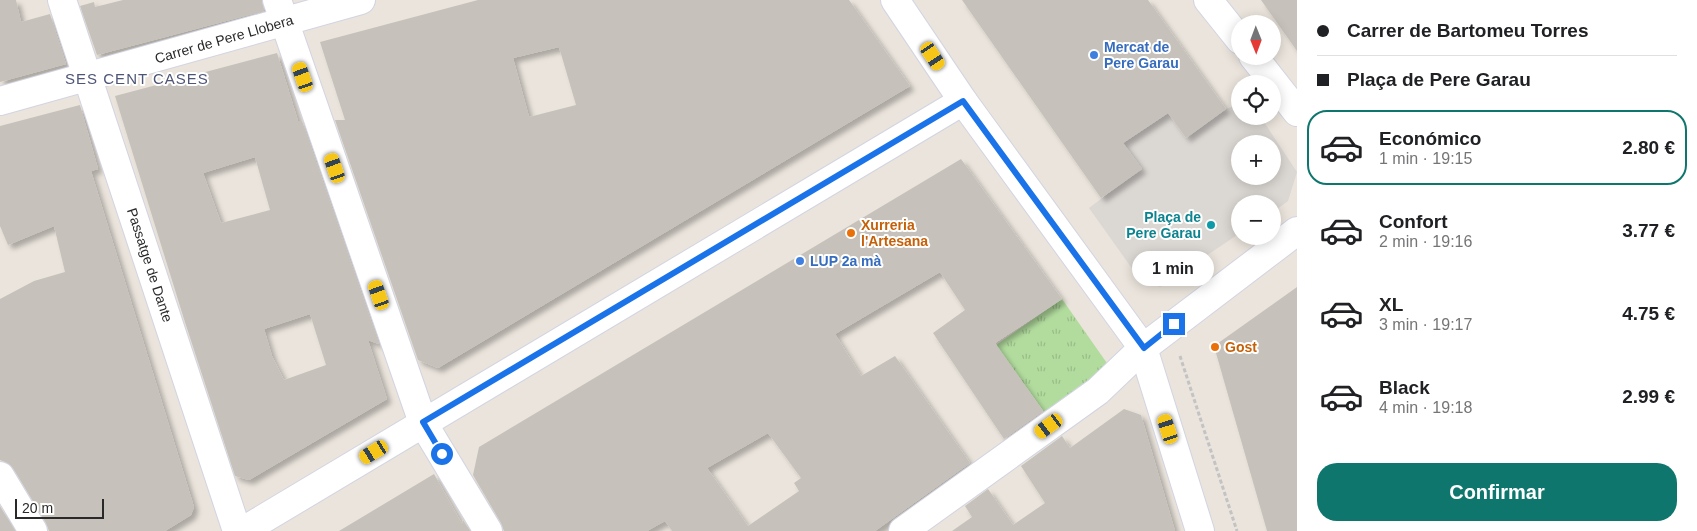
<!DOCTYPE html>
<html lang="es">
<meta charset="utf-8">
<style>
body{margin:0;font-family:Helvetica,sans-serif;background:#f2f2f2;color:#202124;height:100vh;display:flex;flex-direction:column;font-size:19px;white-space:nowrap}
*{box-sizing:border-box;margin:0}
p{font-size:16px;color:#757577}
.icon{flex:none;width:28px;height:28px;fill:none;stroke:currentColor;stroke-width:2;stroke-linecap:round;stroke-linejoin:round}
.map{position:relative;flex:1;overflow:hidden}
.side{display:flex;flex-direction:column;background:#fff;width:400px}
.side>*{flex:none}
.hud{display:grid;align-content:center;height:110px;padding:0 20px;background:#fff}
.needle{width:32px;rotate:179deg}
.tools{position:absolute;left:1231px;top:15px;display:grid;gap:10px}
.tools a{display:grid;place-items:center;width:50px;height:50px;border-radius:50%;background:#fff;box-shadow:0 2px 12px #0003;font-size:25px}
.scale{position:absolute;left:15px;bottom:12px;width:89px;box-sizing:border-box;padding-left:5px;border:2px solid #292929;border-top:0;font-size:14px;line-height:18px;white-space:nowrap;color:#292929;-webkit-text-stroke:4px #fff;paint-order:stroke}
.end{position:absolute;width:22px;height:22px;margin:-11px;border:6px solid #1a73e8;background:#fff;box-shadow:0 0 0 2px #fff}
.from{border-radius:50%}
.bubble{position:absolute;height:35px;border-radius:18px;background:#fff;box-shadow:0 2px 12px #0003;font-size:16px;font-weight:600;line-height:35px;text-align:center}
.car{position:absolute;width:15px;height:30px;margin:-15px -8px;border-radius:6px;box-shadow:0 0 4px 1px #0007;background:linear-gradient(#f5c518 24%,#345 0 40%,#f5c518 0 76%,#345 0 86%,#f5c518 0)}
.hud b{display:flex;align-items:center;gap:18px;height:48px;font-size:19px}
.hud b+b{border-top:1px solid #e0e0e0}
.hud i{width:12px;height:12px;background:#202124}
ul{padding:0;list-style:none}
li{display:flex;align-items:center;gap:15px;height:75px;margin:0 10px 8px;padding:0 10px;border:2px solid transparent;border-radius:20px}
li div{flex:1}
li b{display:block;font-size:19px}
li em{font-style:normal;font-weight:600}
li.on{border-color:#0f766e}
li>.icon{width:45px;height:45px;stroke-width:1.5}
.action{display:flex;gap:10px;margin-top:auto;padding:10px 20px}
.action a{flex:1;height:58px;border-radius:20px;background:#0f766e;color:#fff;font-size:20px;font-weight:600;line-height:58px;text-align:center}
main{display:flex;flex:1;min-height:0}
.map>svg:first-child{display:block}
.grass{fill:url(#grass-tufts)}
.plaza{fill:#dbd7d3;fill-rule:evenodd}
.building{fill:#c6c2bb;fill-rule:evenodd;filter:url(#shadow)}
.lines{fill:none;stroke-linecap:round;stroke-linejoin:round}
.street-casing{stroke:#d2d4e1;stroke-width:30}
.secondary-casing{stroke:#d2d4e1;stroke-width:30}
.path{stroke:#c3c3c3;stroke-width:3;stroke-dasharray:4 2.5;stroke-linecap:butt}
.street{stroke:#fff;stroke-width:28}
.secondary{stroke:#fff;stroke-width:28}
.route{stroke:#1a73e8;stroke-width:6}
.shop-dot{fill:#3f7fe0;stroke:#fff;stroke-width:2}
.culture-dot{fill:#0f9aa8;stroke:#fff;stroke-width:2}
.food-dot{fill:#e8710a;stroke:#fff;stroke-width:2}
.labels{text-anchor:middle;stroke-width:4;stroke-linejoin:round;paint-order:stroke}
.street-label{font-size:14px;fill:#292929;stroke:#fff}
.shop-label{font-size:14px;font-weight:bold;fill:#366cbe;stroke:#fff;text-anchor:start}
.culture-label{font-size:14px;font-weight:bold;fill:#0d838f;stroke:#fff;text-anchor:end}
.food-label{font-size:14px;font-weight:bold;fill:#c56008;stroke:#fff;text-anchor:start}
.neighbourhood-label{font-size:15px;letter-spacing:1px;fill:#4e5576;stroke:#fff}
</style>
<main>
<div class="map">
<svg width="1297" height="531" viewBox="0 0 1297 531">
<defs>
<pattern id="grass-tufts" width="24" height="20" patternUnits="userSpaceOnUse" patternTransform="scale(1.25)"><rect width="24" height="20" fill="#b2dc9e"/><path d="M3 7l-1-3M5 7V3M7 7l1-3M15 17l-1-3M17 17v-4M19 17l1-3" fill="none" stroke="#99bd88"/></pattern>
<filter id="shadow"><feDropShadow dx="4.5" dy="4.5" stdDeviation="2.5" flood-color="#0004"/></filter>
</defs>
<rect width="100%" height="100%" fill="#eae4dc"/>
<path class="grass" d="M1062,299L1109,366L1044,412L996,345Z"/>
<path class="plaza" d="M1240,104V116H1260L1297,172L1288,201L1273,212L1272,204H1240V233L1160,287L1136,274L1089,208L1141,169L1123,143L1168,113L1186,138L1226,109ZM1240,144H1272V176H1240Z"/>
<g class="building">
<path d="M0,0H16L21,22L50,14L66,64L0,82Z"/>
<path d="M123,0H262L264,11L97,55L80,6L94,2L95,7Z"/>
<path d="M478,0H849L910,86L438,368L418,360L335,120H345L320,42ZM559,47L576,105L529,117L513,58Z"/>
<path d="M962,0H1148L1226,109L1186,138L1168,113L1123,143L1142,169L1101,198Z"/>
<path d="M1261,0H1297V51Z"/>
<path d="M277,53L298,121H302L379,344L368,340L387,399L249,480L235,476L184,319L115,96ZM255,157L270,210L221,223L203,173ZM310,314L326,365L284,380L272,356L264,329Z"/>
<path d="M80,105L98,169L91,171L194,507L191,515L165,531H49L46,523L13,468L8,463L0,460V299L34,281L65,272L54,226L8,245L0,226V126Z"/>
<path d="M961,159L1062,299L995,343L1043,411L1004,439L933,333L965,310L940,272L835,334L861,376L895,356L970,463L875,531H672L665,521L647,531H504L501,523L473,475L479,447ZM768,433L801,478L794,483L799,491L748,526L707,468Z"/>
<path d="M1297,287V531H1267L1214,346Z"/>
<path d="M1124,409L1141,415L1175,531H952L972,517L965,506L988,489L1013,525L1045,503L1021,466L1062,436L1070,448Z"/>
<path d="M434,474L462,524L463,520L470,531H339Z"/>
<path d="M0,506L15,531H0Z"/>
</g>
<g class="lines">
<defs>
<g id="street">
<path d="M62,0L237,531"/>
<path d="M277,0L423,423L488,531"/>
<path d="M0,101L361,0"/>
<path d="M0,476L33,531"/>
<path d="M903,531L1098,391L1143,348"/>
</g>
<g id="secondary">
<path d="M895,0L963,101L1143,348L1297,231"/>
<path d="M1208,0L1240,40"/>
<path d="M1253,56L1297,112"/>
<path d="M1143,348L1200,531"/>
<path d="M243,531L963,101"/>
</g>
</defs>
<use href="#street" class="street-casing"/>
<use href="#secondary" class="secondary-casing"/>
<path class="path" d="M1180,356L1237,531"/>
<use href="#street" class="street"/>
<use href="#secondary" class="secondary"/>
</g>
<g class="lines">
<path class="route" d="M442,454L423,422L963,101L1144,348L1174,324"/>
</g>
<g class="shop-dot">
<circle cx="1094" cy="55" r="5"/>
<circle cx="800" cy="261" r="5"/>
</g>
<circle class="culture-dot" cx="1211" cy="225" r="5"/>
<g class="food-dot">
<circle cx="851" cy="233" r="5"/>
<circle cx="1215" cy="347" r="5"/>
</g>
<g class="labels">
<g class="street-label">
<text transform="translate(224 39) rotate(-16)" y="5">Carrer de Pere Llobera</text>
<text transform="translate(150 265) rotate(72)" y="5">Passatge de Dante</text>
</g>
<g class="shop-label">
<text x="1104" y="52">Mercat de<tspan x="1104" dy="16">Pere Garau</tspan></text>
<text x="810" y="266">LUP 2a mà</text>
</g>
<g class="culture-label">
<text x="1201" y="222">Plaça de<tspan x="1201" dy="16">Pere Garau</tspan></text>
</g>
<g class="food-label">
<text x="861" y="230">Xurreria<tspan x="861" dy="16">l'Artesana</tspan></text>
<text x="1225" y="352">Gost</text>
</g>
<g class="neighbourhood-label">
<text x="137" y="84">SES CENT CASES</text>
</g>
</g>
</svg>
<div class="tools">
<a><svg class="needle" viewBox="-14 -14 28 28"><path d="M0-13l5 13h-10z" fill="#e53935"/><path d="M0 13l5-13h-10z" fill="#757577"/></svg></a>
<a><svg class="icon" aria-label="locate" viewBox="0 0 24 24"><circle cx="12" cy="12" r="6"/><path d="M12 2v4M12 18v4M2 12h4M18 12h4"/></svg></a>
<a>+</a>
<a>−</a>
</div>
<div class="scale">20 m</div>
<i class="end from" style="left:442px;top:454px"></i>
<i class="end" style="left:1174px;top:324px"></i>
<div class="bubble" style="left:1132px;top:251px;width:82px">1 min</div>
<i class="car" style="left:933px;top:56px;rotate:146deg"></i>
<i class="car" style="left:303px;top:77px;rotate:341deg"></i>
<i class="car" style="left:335px;top:168px;rotate:341deg"></i>
<i class="car" style="left:379px;top:295px;rotate:341deg"></i>
<i class="car" style="left:1049px;top:426px;rotate:234deg"></i>
<i class="car" style="left:1168px;top:429px;rotate:342deg"></i>
<i class="car" style="left:374px;top:452px;rotate:239deg"></i>
</div>
<section class="side">
<div class="hud">
<b><i class="from"></i>Carrer de Bartomeu Torres</b>
<b><i></i>Plaça de Pere Garau</b>
</div>
<ul>
<li class="on"><svg class="icon" aria-label="car" viewBox="0 0 24 24"><path d="M5 17H2v-5l4-1 3-4h7l3 4 3 1v5h-3M9 17h6M6 11h13"/><circle cx="7" cy="17" r="2"/><circle cx="17" cy="17" r="2"/></svg><div><b>Económico</b><p>1 min · 19:15</p></div><em>2.80 €</em></li>
<li><svg class="icon" aria-label="car" viewBox="0 0 24 24"><path d="M5 17H2v-5l4-1 3-4h7l3 4 3 1v5h-3M9 17h6M6 11h13"/><circle cx="7" cy="17" r="2"/><circle cx="17" cy="17" r="2"/></svg><div><b>Confort</b><p>2 min · 19:16</p></div><em>3.77 €</em></li>
<li><svg class="icon" aria-label="car" viewBox="0 0 24 24"><path d="M5 17H2v-5l4-1 3-4h7l3 4 3 1v5h-3M9 17h6M6 11h13"/><circle cx="7" cy="17" r="2"/><circle cx="17" cy="17" r="2"/></svg><div><b>XL</b><p>3 min · 19:17</p></div><em>4.75 €</em></li>
<li><svg class="icon" aria-label="car" viewBox="0 0 24 24"><path d="M5 17H2v-5l4-1 3-4h7l3 4 3 1v5h-3M9 17h6M6 11h13"/><circle cx="7" cy="17" r="2"/><circle cx="17" cy="17" r="2"/></svg><div><b>Black</b><p>4 min · 19:18</p></div><em>2.99 €</em></li>
</ul>
<div class="action"><a>Confirmar</a></div>
</section>
</main>
